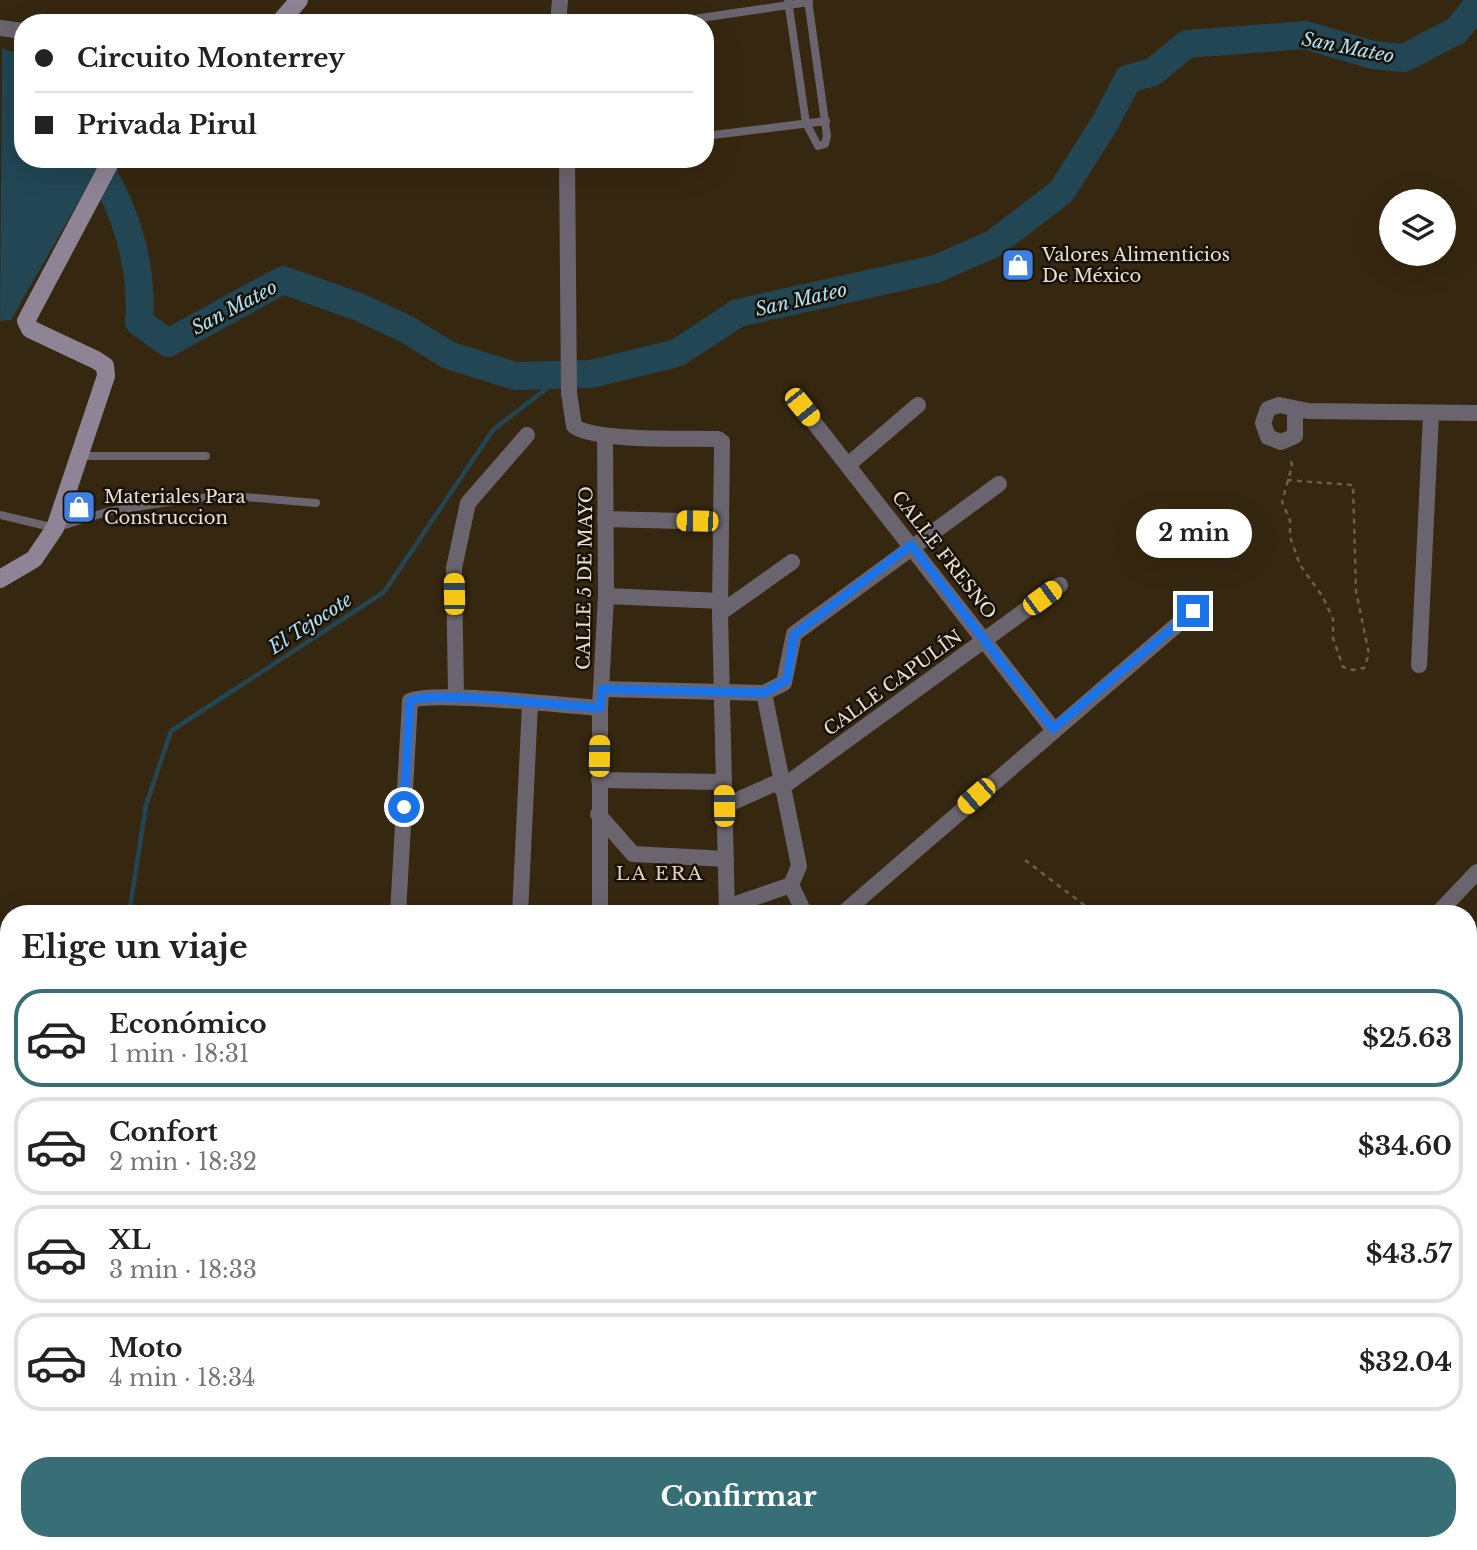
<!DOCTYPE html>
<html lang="es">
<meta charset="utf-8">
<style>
body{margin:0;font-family:"Libre Baskerville",serif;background:#f6f6f6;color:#222;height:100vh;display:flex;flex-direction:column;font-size:26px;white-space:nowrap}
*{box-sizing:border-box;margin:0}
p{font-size:23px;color:#767676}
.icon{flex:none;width:38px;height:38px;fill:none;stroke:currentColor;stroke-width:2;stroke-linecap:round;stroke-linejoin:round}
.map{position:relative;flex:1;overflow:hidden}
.side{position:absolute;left:0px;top:905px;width:1477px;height:646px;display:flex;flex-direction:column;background:#fff;border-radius:28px 28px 0 0;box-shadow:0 7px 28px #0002}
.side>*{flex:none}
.top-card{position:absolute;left:14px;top:14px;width:700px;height:154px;border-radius:28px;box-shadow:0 7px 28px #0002;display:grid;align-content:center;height:154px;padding:0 21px;background:#fff}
.buttons{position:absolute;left:1379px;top:189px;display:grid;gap:14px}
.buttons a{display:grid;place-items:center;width:77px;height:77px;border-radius:50%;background:#fff;box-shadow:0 7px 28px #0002;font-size:35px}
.end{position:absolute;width:32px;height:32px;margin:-16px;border:9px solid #1a73e8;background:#fff;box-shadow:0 0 0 4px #fff}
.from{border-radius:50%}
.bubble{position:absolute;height:49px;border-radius:24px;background:#fff;box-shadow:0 7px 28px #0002;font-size:23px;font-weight:700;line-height:49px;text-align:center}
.car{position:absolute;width:21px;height:42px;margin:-21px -10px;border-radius:9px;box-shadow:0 0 5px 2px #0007;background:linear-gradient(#f5c518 24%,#345 0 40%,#f5c518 0 76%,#345 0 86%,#f5c518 0)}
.top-card b{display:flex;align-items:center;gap:24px;height:66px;font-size:26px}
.top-card b+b{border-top:2px solid #e0e0e0}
.top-card i{width:18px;height:18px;background:#222}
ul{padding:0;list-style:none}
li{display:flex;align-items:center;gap:21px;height:98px;margin:0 14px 10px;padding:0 7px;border:4px solid #e0e0e0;border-radius:28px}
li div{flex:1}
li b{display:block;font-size:26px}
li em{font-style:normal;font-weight:700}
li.selected{border-color:#386e76}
li>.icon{width:63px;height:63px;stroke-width:1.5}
h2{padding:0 21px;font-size:32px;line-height:84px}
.button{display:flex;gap:14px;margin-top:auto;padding:14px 21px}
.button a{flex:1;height:80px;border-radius:28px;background:#386e76;color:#fff;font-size:28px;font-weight:700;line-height:80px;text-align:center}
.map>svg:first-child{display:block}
.water{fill:#224654}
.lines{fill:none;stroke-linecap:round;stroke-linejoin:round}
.stream{stroke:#224654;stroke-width:4.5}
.river{stroke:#224654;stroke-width:28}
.path{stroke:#6d5f4b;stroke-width:2.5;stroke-dasharray:5 5;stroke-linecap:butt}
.lane{stroke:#6a646f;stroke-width:8}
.street{stroke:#6a646f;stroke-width:16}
.secondary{stroke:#8f8496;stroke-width:18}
.route{stroke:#1a73e8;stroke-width:9}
.labels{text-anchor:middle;stroke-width:5;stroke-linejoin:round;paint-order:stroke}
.poi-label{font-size:18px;fill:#eae0d3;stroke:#181108;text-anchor:start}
.street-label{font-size:18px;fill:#eae0d3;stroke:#181108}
.water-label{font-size:19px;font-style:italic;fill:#afe2f8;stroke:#181108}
.neighbourhood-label{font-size:19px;letter-spacing:2px;fill:#e5d1b7;stroke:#181108}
</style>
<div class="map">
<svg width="1477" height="1550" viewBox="0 0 1477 1550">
<rect width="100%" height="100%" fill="#362710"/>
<path class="water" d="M2,48L23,55V159H103L11,320L0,321Z"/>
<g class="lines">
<g class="stream">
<path d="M129,914L146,805L171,731L384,592L493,430L564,375"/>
<path d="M0,1272L9,1267"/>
</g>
<path class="river" d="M99,167C127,213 143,267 139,322L168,343L283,280L359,307L408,330L448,355L515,376L591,374L677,353L738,313L936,269L993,244L1061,192L1105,123L1128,79L1153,72L1187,44L1228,41L1305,35L1373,55L1404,58L1456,31L1477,6"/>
<g class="path">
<path d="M1287,480L1353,485L1356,591L1369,654L1364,668L1353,670L1343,667L1333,638V619L1323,597L1300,565L1290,537V520L1282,502L1292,466L1290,456"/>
<path d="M1025,860L1096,914"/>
<path d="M944,1542L955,1550"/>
</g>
<g class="lane">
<path d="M788,0L806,123L818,146L825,144L827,136L808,0"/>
<path d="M286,15L303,23"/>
<path d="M667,23L809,2"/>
<path d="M705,136L826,121"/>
<path d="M81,456H206"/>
<path d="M0,515L55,528L110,511L194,498L244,497L316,503"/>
<path d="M0,1488L9,1482"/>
</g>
<g class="street">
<path d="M558,23L560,0"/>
<path d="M0,28L23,31"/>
<path d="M567,159L569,393L574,426C595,442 688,438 718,439L722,442L720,613L727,914"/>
<path d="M802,407L1053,729"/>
<path d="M1295,411V436L1281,442L1268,437L1263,423L1268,409L1279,405L1308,411L1477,413"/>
<path d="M849,464L918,405"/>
<path d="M605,519L720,522"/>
<path d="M606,596L721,601"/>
<path d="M720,613L792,562"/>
<path d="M1419,665L1431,415"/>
<path d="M602,689L764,693L784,683L794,634L999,484"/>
<path d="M764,693L799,866L791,885"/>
<path d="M456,697L454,568L468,503L527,435"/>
<path d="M599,780L724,782"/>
<path d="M781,788L1060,585"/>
<path d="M724,806L780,781"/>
<path d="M598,814L633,854L726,859"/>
<path d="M791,885L805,914"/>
<path d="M727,907L791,885"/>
<path d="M398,914L410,701C429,690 568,706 600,708"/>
<path d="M520,914L530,704"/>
<path d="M600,914V708L606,596L605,436"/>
<path d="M842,914L1193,611"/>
<path d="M1437,914L1477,872"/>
<path d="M1468,1072L1477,1049"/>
<path d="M1468,1404L1477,1382"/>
<path d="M1468,1449L1477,1446"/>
<path d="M631,1542V1550"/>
<path d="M442,1543L485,1550"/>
<path d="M577,1550L578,1542"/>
<path d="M1045,1550L1048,1542"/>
<path d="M1153,1550L1156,1542"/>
<path d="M1287,1550L1301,1542"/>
</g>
<g class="secondary">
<path d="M279,23L299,0"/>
<path d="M0,579L34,559L55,528L106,376L105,366L96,360L30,329L26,321L112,159"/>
<path d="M0,1541L5,1550"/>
<path d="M217,1550L221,1542"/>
<path d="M331,1550L335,1542"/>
</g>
</g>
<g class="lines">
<path class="route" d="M404,807L410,701C429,690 568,706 600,708L602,689L764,693L787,680L794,635L911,545L1053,729L1193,611"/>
</g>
<defs>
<symbol id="shop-square" viewBox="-11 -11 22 22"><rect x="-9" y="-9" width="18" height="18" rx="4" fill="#3f7fe0" stroke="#181108"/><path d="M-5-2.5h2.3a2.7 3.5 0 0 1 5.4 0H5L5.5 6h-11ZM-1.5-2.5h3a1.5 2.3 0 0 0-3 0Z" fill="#fff"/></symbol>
</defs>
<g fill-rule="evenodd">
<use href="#shop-square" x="999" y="246" width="38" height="38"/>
<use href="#shop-square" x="60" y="488" width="38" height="38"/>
</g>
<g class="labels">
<g class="poi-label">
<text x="1042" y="261">Valores Alimenticios<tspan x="1042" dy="21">De México</tspan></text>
<text x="104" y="503">Materiales Para<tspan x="104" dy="21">Construccion</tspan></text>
</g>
<g class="street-label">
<text transform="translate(944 555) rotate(52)" y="6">CALLE FRESNO</text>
<text transform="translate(585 578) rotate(-89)" y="6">CALLE 5 DE MAYO</text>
<text transform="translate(893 683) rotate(-36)" y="6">CALLE CAPULÍN</text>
</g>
<g class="water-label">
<text transform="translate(1348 47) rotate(11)" y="7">San Mateo</text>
<text transform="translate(801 299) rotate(-13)" y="7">San Mateo</text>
<text transform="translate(234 307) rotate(-28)" y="7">San Mateo</text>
<text transform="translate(310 623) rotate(-33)" y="7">El Tejocote</text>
</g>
<g class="neighbourhood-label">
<text x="660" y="880">LA ERA</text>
</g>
</g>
</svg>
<div class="buttons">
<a><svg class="icon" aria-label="layers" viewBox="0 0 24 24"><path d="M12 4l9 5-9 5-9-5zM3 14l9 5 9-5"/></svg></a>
</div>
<i class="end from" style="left:404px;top:807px"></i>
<i class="end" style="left:1193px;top:611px"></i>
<div class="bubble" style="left:1136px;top:509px;width:116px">2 min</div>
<i class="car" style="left:802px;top:407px;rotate:141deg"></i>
<i class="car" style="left:697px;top:521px;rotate:271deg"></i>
<i class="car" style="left:454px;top:594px;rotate:359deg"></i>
<i class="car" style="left:1042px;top:598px;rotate:54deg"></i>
<i class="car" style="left:599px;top:756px;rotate:1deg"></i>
<i class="car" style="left:976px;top:796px;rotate:229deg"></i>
<i class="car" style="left:724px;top:806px;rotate:359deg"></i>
<div class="top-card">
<b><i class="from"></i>Circuito Monterrey</b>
<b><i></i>Privada Pirul</b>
</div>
<section class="side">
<h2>Elige un viaje</h2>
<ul>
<li class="selected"><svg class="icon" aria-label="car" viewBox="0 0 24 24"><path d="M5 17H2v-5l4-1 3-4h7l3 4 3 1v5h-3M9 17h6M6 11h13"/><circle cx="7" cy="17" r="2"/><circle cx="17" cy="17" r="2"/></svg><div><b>Económico</b><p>1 min · 18:31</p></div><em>$25.63</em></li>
<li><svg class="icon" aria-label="car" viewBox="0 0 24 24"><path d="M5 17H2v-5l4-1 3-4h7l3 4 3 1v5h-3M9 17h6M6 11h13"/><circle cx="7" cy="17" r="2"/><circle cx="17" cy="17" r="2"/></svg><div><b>Confort</b><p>2 min · 18:32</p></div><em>$34.60</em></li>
<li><svg class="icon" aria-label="car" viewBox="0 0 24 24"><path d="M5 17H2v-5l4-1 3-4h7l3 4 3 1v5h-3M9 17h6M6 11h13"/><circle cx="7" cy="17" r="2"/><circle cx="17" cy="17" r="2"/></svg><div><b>XL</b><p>3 min · 18:33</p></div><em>$43.57</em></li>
<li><svg class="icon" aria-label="car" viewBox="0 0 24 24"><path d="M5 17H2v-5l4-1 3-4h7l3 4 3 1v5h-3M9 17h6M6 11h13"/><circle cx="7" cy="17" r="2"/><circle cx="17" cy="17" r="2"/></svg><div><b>Moto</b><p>4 min · 18:34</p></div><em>$32.04</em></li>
</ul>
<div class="button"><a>Confirmar</a></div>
</section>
</div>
